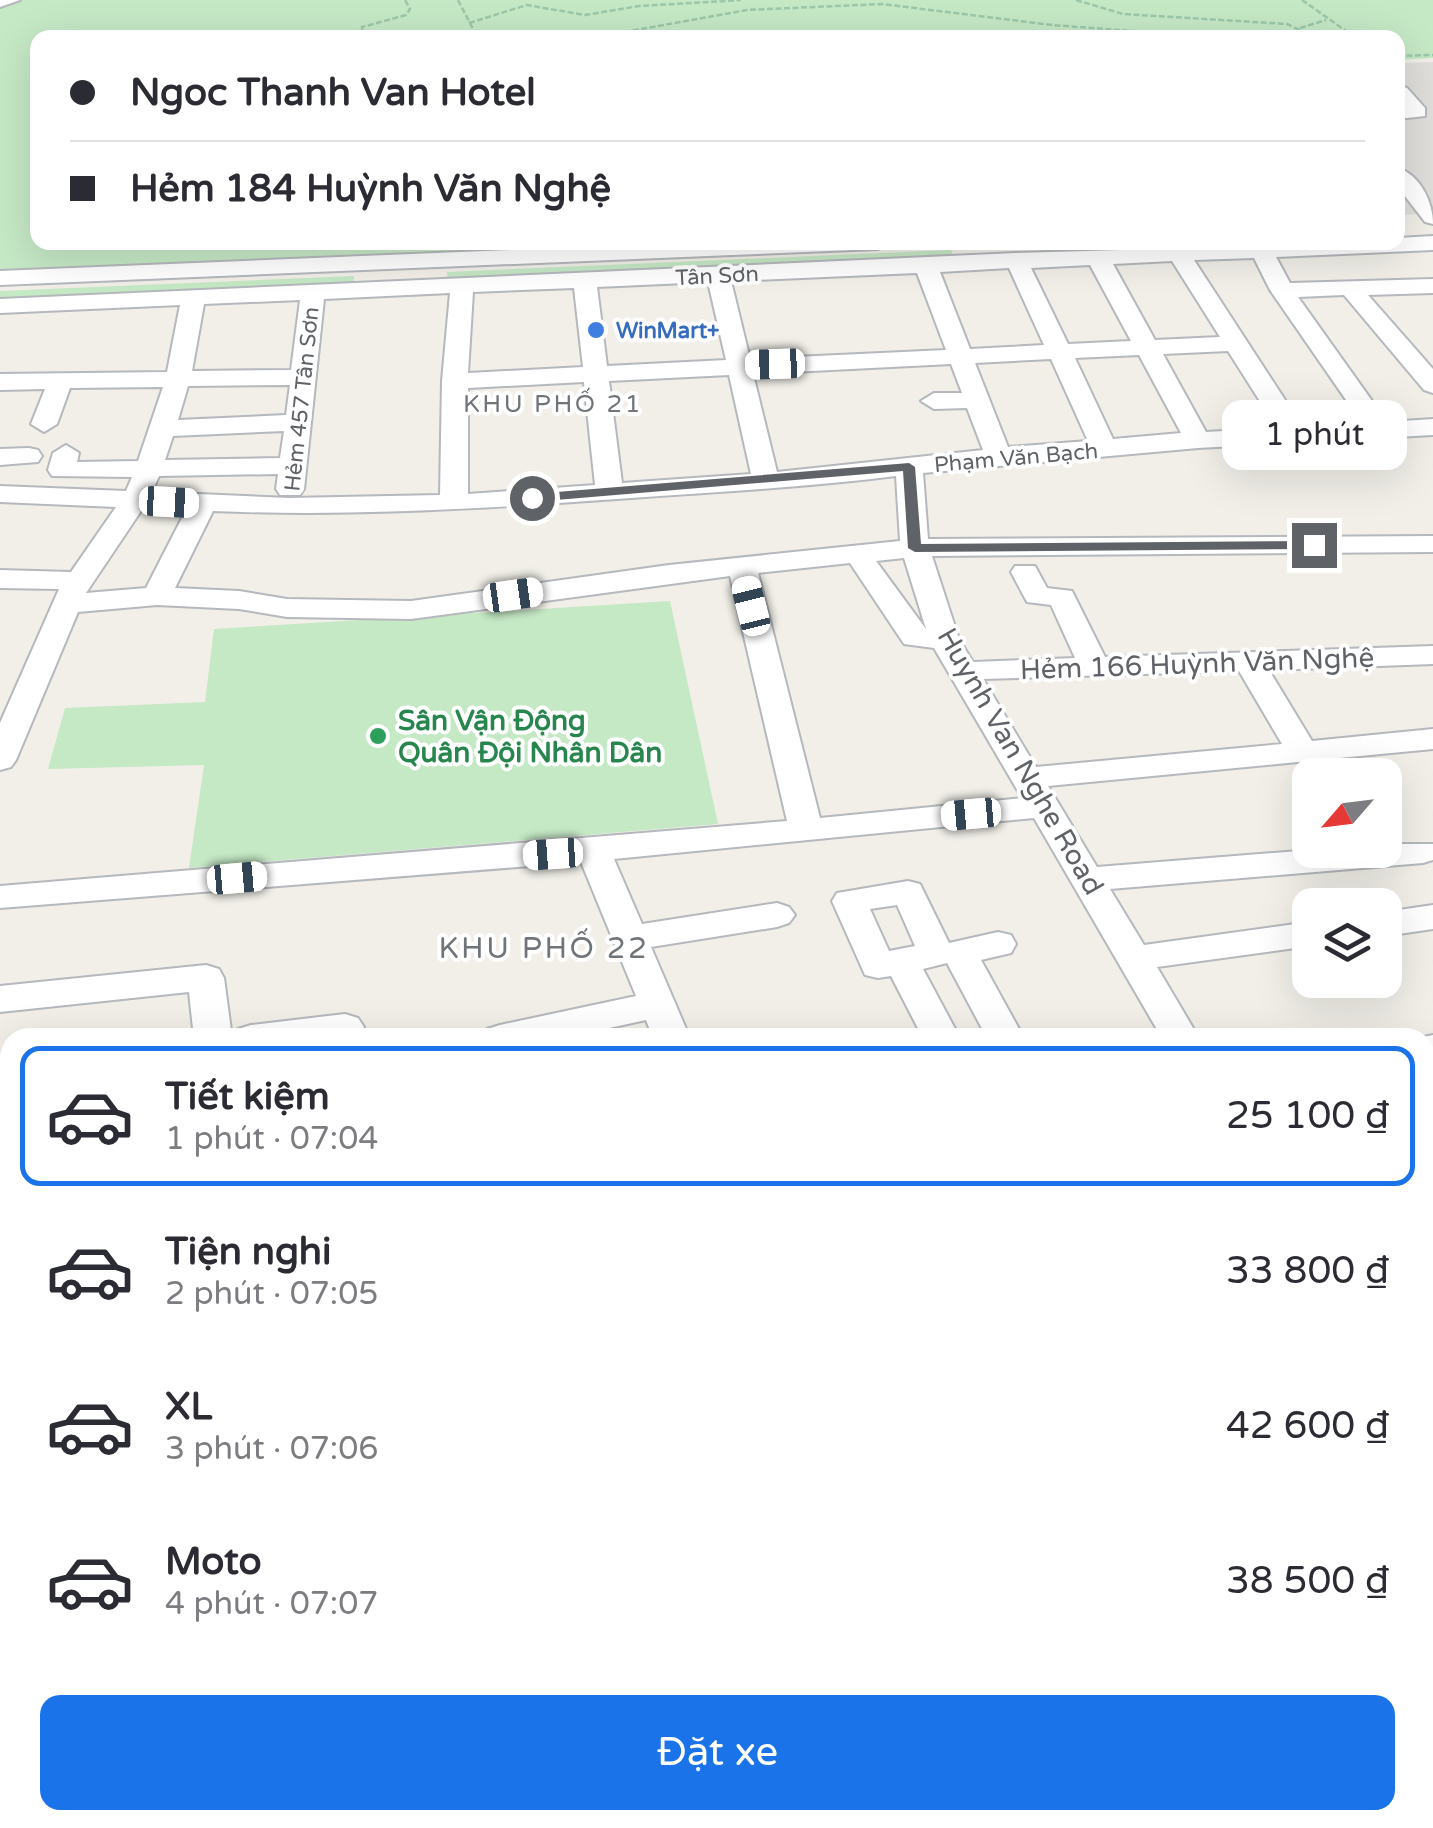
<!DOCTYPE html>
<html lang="vi">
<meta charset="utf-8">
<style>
body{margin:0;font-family:"Varela Round",sans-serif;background:#f7f7f7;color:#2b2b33;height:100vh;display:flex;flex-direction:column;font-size:38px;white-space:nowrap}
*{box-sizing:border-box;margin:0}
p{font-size:32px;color:#7c7c81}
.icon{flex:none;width:55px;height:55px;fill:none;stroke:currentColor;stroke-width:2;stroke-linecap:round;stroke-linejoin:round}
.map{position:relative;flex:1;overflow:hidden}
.sheet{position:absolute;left:0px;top:1028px;width:1435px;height:802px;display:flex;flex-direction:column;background:#fff;border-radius:30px 30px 0 0;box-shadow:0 10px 40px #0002}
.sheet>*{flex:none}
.banner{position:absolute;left:30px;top:30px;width:1375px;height:220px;border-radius:20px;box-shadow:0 10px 40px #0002;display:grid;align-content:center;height:220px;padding:0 40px;background:#fff}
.needle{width:65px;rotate:242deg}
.buttons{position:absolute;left:1292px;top:758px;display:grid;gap:20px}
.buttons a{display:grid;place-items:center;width:110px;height:110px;border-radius:20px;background:#fff;box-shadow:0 10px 40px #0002;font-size:50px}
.end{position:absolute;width:45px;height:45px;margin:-22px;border:12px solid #5f6368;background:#fff;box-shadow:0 0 0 5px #fff}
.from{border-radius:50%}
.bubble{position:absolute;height:70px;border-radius:20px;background:#fff;box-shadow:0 10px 40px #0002;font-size:32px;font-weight:600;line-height:70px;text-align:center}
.car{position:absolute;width:30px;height:60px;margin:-30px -15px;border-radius:12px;box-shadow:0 0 8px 2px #0007;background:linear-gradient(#fff 24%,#345 0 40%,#fff 0 76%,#345 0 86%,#fff 0)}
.banner b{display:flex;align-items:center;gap:35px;height:95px;font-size:38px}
.banner b+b{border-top:2px solid #e1e1e2}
.banner i{width:25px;height:25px;background:#2b2b33}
ul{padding:18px 0 0;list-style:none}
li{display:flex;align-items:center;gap:30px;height:140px;margin:0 20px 15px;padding:0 20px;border:5px solid transparent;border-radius:20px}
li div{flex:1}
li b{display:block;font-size:38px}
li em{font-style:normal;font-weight:600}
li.selected{border-color:#1a73e8}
li>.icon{width:90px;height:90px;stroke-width:1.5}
.action{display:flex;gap:20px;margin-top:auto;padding:20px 40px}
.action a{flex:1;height:115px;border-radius:20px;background:#1a73e8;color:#fff;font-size:40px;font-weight:600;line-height:115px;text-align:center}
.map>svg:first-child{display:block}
.industrial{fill:#e0deda}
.green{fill:#c5e8c5}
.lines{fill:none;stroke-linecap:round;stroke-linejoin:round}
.minor-casing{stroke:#b5b8bc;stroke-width:4}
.path{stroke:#9cc7a9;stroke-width:2.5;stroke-dasharray:6 2.5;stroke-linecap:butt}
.minor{fill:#fff;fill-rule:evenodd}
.route{fill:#5f6368}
.shop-dot{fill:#3f7fe0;stroke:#fff;stroke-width:4}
.leisure-dot{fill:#2e9e5b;stroke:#fff;stroke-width:4}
.labels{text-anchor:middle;stroke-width:8;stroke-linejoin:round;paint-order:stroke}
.far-street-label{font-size:22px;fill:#5f6368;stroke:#fff}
.far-shop-label{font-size:22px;font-weight:bold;fill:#366cbe;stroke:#fff;text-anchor:start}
.far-neighbourhood-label{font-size:25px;letter-spacing:2.5px;fill:#70757a;stroke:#fff}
.street-label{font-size:28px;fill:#5f6368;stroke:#fff}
.leisure-label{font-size:28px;font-weight:bold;fill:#27864d;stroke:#fff;text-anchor:start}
.neighbourhood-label{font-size:30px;letter-spacing:2.5px;fill:#70757a;stroke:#fff}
</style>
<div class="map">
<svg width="1433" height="1828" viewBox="0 0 1433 1828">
<rect width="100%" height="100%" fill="#f1efe8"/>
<path class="industrial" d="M1433,62V214L1398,215V63Z"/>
<g class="green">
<path d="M0,0H1433V58L1398,60V38H38V242L656,243L0,274Z"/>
<path d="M1122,242H1397L1046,260L1037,246Z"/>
<path d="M951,250L957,264L448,288L447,272Z"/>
<path d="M354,276V293L0,307V291Z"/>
<path d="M670,601L718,824L189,868L204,765L48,769L65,708L205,702L214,629Z"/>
</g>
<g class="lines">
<defs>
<g id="minor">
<path d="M0,0H20L0,7Z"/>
<path d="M1400,86L1407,88L1425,108V116L1398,119V107H1403L1398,101Z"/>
<path d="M1398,168C1420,175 1433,202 1433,224L1425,222L1398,187Z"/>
<path d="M1433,236V250L1276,257L1290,283L1433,279V293L1368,295L1433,369V393L1424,390L1344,295L1298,297L1387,422L1433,419V435L1198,448L923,473L928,539L1433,536V552L932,556L959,639L973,662L1075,658L1051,605L1027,602L1011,572L1015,566H1035L1047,588L1072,591L1105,657L1433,646V664L1269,670L1312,741L1433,729V749L1048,786L1097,867L1311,850H1385V844H1433V860L1423,863L1110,889L1144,945L1310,922V946L1157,967L1199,1038H1162L1034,818L614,859L642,924L777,903L789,907L795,915L789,923L777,927L651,947L690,1038H653L646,1020L563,1038H482L487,1029L500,1025L636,996L581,862L0,908V886L787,821L730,576L411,619L287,617L239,609L157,605L78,612L16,760L11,767L0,770V723L59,589L0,588V570L71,572L116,507L0,502V486L126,491L132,477L52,476L48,470L53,453L66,445L79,453L77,462L138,461L163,387L70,388L57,424L44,432L31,424L45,389L0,390V374L167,372L180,305L0,313V299L1016,253L1398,242V238ZM1254,258L1270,290L1362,423L1302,426L1194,260ZM1172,261L1220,337L1155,340L1113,264ZM1090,265L1131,341L1068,344L1031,268ZM1009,268L1044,345L970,349L940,272ZM917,273L946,350L750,359L731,281ZM708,282L726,360L607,366L597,287ZM574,288L583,367L468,373L473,292ZM450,293L442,381L440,495L289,498L152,492L159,476L278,474L276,489L280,495H300L304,489L324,299ZM300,300L291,370L192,371L204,304ZM1228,351L1277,428L1206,432L1163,354ZM1139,355L1181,433L1113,439L1075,358ZM1051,359L1088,441L1008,447L975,363ZM951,364L962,393H934L921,401L934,409L967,408L983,450L777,472L753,374ZM729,375L751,474L622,483L609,381ZM584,382L595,485L468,494V388ZM290,385L286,415L178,420L188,386ZM284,431L280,458L165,460L173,436ZM896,476L900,541L669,565L411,601L287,599L239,591L175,588L213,511C353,517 493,508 631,498C719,492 808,487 896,476ZM143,508L186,510L146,588L86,593ZM904,558L926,629L876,561ZM850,563L904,644L934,648L1022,798L820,818L758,573ZM1239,671L1282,744L1036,767L983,679Z"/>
<path d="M701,242H889L878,249L0,285V271Z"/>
<path d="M29,448L38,450L42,456L38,462L0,465V449Z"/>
<path d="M908,881L920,884L949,943L998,932L1011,935L1016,944L1011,953L981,960L1024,1038H987L947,963L923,969L960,1038H923L891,976L878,978L865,975L832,901L837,893ZM897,905L915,946L889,951L870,909Z"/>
<path d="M1433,905V929L1385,936V912Z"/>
<path d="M206,965L219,969L224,978L232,1038H194L189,992L0,1012V986Z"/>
<path d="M345,1014L358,1018L364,1027L358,1036L233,1038L238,1029L251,1025Z"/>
<path d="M1433,1035V1061L1425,1062V1038H1418Z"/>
<path d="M10,1106V1134L0,1135V1107Z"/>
<path d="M10,1349V1386L0,1389V1352Z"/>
<path d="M1433,1402V1440L1425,1441V1403Z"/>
<path d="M10,1436V1474L0,1476V1438Z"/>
<path d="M1425,1479L1433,1482V1535L1425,1533Z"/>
<path d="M1433,1613V1657L1425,1658V1614Z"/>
<path d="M10,1628V1674L0,1677V1631Z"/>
<path d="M10,1797V1820H45L42,1828H0V1799Z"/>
<rect x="94" y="1820" width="52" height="8"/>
<path d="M332,1820H384L387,1828H335Z"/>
<path d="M601,1820H672L669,1828H598Z"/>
<path d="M756,1820H808L810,1828H758Z"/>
<path d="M883,1820H935L937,1828H885Z"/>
<path d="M1250,1820H1302L1305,1828H1253Z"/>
</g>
</defs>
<use href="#minor" class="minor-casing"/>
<g class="path">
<path d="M458,0L474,31L486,38"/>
<path d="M1076,0L1123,14L1287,24L1306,33L1303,38"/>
<path d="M1302,0L1356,38"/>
<path d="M469,23L527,5L585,15L639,6L741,0"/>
<path d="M1300,28L1326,20"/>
<path d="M363,38L362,27L406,15L410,9L405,0"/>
<path d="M591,38L747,10L882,4L1052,25L1226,38"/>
<path d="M1398,56L1433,55"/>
</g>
<use href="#minor" class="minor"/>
</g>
<path class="route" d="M909,463L915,467L921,544L1314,541L1320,545L1314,549L915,552L908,548L903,471L532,502L526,498L532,494Z"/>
<circle class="shop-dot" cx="596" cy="330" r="10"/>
<circle class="leisure-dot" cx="378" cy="736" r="10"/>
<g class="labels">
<g class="far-street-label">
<text transform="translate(717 275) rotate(-3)" y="8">Tân Sơn</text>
<text transform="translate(301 399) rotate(-84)" y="8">Hẻm 457 Tân Sơn</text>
<text transform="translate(1016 457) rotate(-5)" y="8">Phạm Văn Bạch</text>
</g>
<g class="far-shop-label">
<text x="616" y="338">WinMart+</text>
</g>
<g class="far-neighbourhood-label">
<text x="553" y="412">KHU PHỐ 21</text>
</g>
<g class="street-label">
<text transform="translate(1197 663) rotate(-2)" y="10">Hẻm 166 Huỳnh Văn Nghệ</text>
<text transform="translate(1021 761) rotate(60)" y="10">Huynh Van Nghe Road</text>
</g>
<g class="leisure-label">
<text x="398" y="730">Sân Vận Động<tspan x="398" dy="32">Quân Đội Nhân Dân</tspan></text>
</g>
<g class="neighbourhood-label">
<text x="544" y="958">KHU PHỐ 22</text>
</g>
</g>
</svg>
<div class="buttons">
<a><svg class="needle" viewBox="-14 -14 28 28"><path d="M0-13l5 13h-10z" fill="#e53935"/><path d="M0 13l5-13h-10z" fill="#7c7c81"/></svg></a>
<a><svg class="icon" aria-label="layers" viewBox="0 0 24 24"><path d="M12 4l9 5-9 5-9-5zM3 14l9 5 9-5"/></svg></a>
</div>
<i class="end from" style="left:532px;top:498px"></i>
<i class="end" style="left:1314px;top:545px"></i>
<div class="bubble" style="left:1222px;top:400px;width:185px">1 phút</div>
<i class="car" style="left:775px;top:364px;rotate:268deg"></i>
<i class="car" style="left:169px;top:502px;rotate:93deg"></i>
<i class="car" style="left:513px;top:595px;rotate:82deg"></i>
<i class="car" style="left:751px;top:606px;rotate:346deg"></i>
<i class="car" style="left:971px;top:814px;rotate:265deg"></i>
<i class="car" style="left:553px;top:854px;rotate:266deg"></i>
<i class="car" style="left:237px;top:878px;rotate:85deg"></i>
<div class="banner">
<b><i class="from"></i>Ngoc Thanh Van Hotel</b>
<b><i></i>Hẻm 184 Huỳnh Văn Nghệ</b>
</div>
<section class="sheet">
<ul>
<li class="selected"><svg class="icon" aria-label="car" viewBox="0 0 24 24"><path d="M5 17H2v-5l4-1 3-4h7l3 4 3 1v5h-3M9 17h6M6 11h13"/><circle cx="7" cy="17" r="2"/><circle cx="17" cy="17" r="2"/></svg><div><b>Tiết kiệm</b><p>1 phút · 07:04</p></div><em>25 100 ₫</em></li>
<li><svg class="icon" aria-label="car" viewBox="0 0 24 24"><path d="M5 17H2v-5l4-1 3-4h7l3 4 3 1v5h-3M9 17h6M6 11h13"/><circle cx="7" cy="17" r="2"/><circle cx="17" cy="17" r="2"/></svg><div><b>Tiện nghi</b><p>2 phút · 07:05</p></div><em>33 800 ₫</em></li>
<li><svg class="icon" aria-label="car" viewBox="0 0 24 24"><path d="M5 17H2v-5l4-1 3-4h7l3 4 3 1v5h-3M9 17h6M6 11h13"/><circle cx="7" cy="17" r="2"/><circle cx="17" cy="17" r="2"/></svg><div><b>XL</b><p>3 phút · 07:06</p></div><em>42 600 ₫</em></li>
<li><svg class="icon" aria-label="car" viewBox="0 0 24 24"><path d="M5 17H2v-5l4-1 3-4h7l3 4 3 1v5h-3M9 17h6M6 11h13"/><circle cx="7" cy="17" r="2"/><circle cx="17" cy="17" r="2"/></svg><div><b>Moto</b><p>4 phút · 07:07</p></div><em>38 500 ₫</em></li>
</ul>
<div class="action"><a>Đặt xe</a></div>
</section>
</div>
